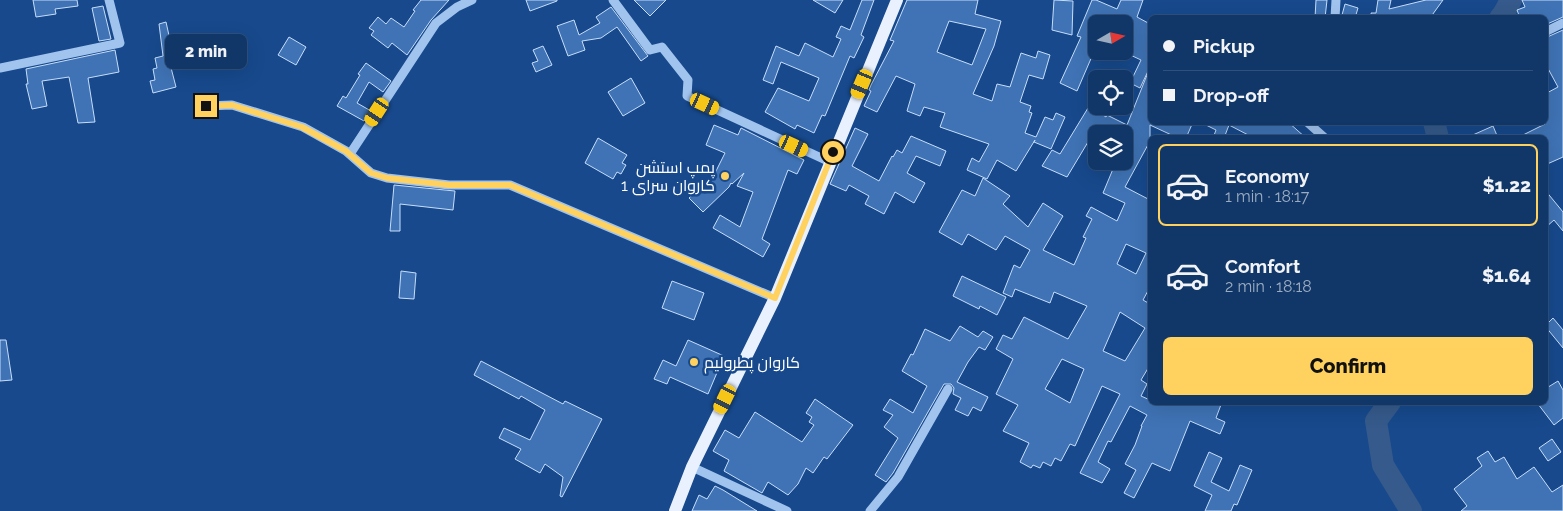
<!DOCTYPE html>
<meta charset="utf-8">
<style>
body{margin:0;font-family:Raleway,Cairo,sans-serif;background:#1a3f6f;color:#f1f3f6;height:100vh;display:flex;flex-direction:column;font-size:19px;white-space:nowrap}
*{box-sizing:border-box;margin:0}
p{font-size:16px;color:#9cacc0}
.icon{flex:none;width:28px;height:28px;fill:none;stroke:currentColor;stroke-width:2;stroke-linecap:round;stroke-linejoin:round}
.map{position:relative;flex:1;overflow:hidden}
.drawer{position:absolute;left:1148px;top:135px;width:400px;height:270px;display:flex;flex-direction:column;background:#113769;border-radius:8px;box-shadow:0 5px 20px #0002,0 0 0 1px #30517d}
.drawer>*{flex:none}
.guide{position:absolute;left:1148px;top:15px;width:400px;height:110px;border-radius:8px;box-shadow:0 5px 20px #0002,0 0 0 1px #30517d;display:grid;align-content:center;height:110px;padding:0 15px;background:#113769}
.needle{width:32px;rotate:81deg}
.fabs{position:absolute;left:1088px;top:15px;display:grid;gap:10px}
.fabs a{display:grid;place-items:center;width:45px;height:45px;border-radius:8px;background:#113769;box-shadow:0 5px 20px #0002,0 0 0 1px #30517d;font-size:25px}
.end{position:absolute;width:22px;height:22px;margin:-11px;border:6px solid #ffd25f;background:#111;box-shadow:0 0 0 2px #111}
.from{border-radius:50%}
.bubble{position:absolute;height:35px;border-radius:8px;background:#113769;box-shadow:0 5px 20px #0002,0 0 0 1px #30517d;font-size:16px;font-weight:800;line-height:35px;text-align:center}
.car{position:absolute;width:15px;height:30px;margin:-15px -8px;border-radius:6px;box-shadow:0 0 4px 1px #0007;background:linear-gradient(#f5c518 24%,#345 0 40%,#f5c518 0 76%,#345 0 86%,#f5c518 0)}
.guide b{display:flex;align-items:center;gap:18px;height:48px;font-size:19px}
.guide b+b{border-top:1px solid #30517d}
.guide i{width:12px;height:12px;background:#f1f3f6}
ul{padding:9px 0 0;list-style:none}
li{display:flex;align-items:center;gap:15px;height:82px;margin:0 10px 8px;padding:0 5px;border:2px solid transparent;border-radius:8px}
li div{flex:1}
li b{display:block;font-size:19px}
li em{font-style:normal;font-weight:800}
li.active{border-color:#ffd25f}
li>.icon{width:45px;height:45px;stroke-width:1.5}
.action{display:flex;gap:10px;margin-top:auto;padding:10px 15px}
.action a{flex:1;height:58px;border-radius:8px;background:#ffd25f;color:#111;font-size:20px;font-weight:800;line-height:58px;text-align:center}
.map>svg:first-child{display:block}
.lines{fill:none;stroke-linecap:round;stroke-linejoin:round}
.river{stroke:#355a8b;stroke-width:22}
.building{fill:#3f73b5;stroke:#c7defb;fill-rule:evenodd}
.minor{stroke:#a1c4ef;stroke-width:9}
.major{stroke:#e9f1ff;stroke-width:12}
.route{stroke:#ffd25f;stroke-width:6}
.poi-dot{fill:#ffd25f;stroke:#17498c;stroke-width:2}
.labels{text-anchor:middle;stroke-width:5;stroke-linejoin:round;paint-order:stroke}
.poi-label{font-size:16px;fill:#fff;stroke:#17498c;text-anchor:end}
</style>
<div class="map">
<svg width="1563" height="511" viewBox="0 0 1563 511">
<rect width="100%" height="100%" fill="#17498c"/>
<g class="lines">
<g class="river">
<path d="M1500,18L1504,13L1511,0"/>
<path d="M1434,122L1438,138"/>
<path d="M1390,402L1376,421L1383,465L1411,511"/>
</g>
</g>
<g class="building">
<path d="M33,0H77L78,6L55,9L56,14L36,17Z"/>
<path d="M421,0H449L431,20L407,55L392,43L388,48L371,35L374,31L369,28L378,17L386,24L391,18L404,27L415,11L413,10Z"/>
<path d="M526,0H557V1L530,11Z"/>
<path d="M634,0H666L650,16Z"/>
<path d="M813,0H843L835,13Z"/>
<path d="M862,0H874L861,35L864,37L854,58L850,56L825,116L822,115L814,133L797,125L795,129L765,112L778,88L809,101L819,78L781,62L773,84L763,80L776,46L799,56L805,43L833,57L841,39L836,37L841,26L850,30Z"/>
<path d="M907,0H978L975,14L1001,21L994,46L973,94L992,101L997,84L1010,87L1021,53L1036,58L1038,51L1050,55L1043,79L1029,75L1020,102L1031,106L1029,112L1032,113L1025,133L1036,137L1045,117L1053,120L1056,113L1065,117L1051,149L1034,142L1035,140L1016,171L997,160L987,179L967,170L972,158L979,162L989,144L940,127L945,113L924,107L920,116L907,111L915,84L896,76L877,112L864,106L871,91L869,90L871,85L894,41L890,40ZM949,21L986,29L972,65L937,52Z"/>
<path d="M1054,0L1073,1L1072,35L1052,30Z"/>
<path d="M1092,0H1096L1117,9L1121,0H1143L1137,17L1150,24V67L1140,88L1130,83L1141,60L1124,52V24H1096V47L1077,91L1060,83L1081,37L1077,36Z"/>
<path d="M1316,0H1327L1325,18H1315Z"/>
<path d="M1378,0H1391L1389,9L1426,0H1443L1430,18H1372L1371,13H1376Z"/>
<path d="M1522,0H1563V17L1545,25V18H1520L1517,10L1525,7Z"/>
<path d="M1345,4L1358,8L1355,18L1342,15Z"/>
<path d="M103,6L111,39L99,41L92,8Z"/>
<path d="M611,7L648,56L641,61L617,27L601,38L582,41L585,50L568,56L557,26L574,20L579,35L600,23L596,17Z"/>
<path d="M166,22L174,58L169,60L176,87L153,93L150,81L155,80L153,69L157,68L155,58L163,56L159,24Z"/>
<path d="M1563,30V157L1545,165V138H1517L1545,124V94L1558,87L1545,63V38Z"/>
<path d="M289,37L306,47L296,65L278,55Z"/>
<path d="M543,46L552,65L536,72L532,63L538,61L533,50Z"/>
<path d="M115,50L119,72L88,78L95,122L78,123L69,77L42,81L47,106L32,109L26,84H28L26,69Z"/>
<path d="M366,63L391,81L383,92L369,82L357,103L371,111L364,121L337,106L343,96L346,98L360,75L358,74Z"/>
<path d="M1149,70L1150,122H1193L1186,138H1178L1150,125V141L1125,187L1150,200V287L1143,300L1150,304V365L1141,380L1147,384L1141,396L1150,400V402H1222L1216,418L1225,422L1220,434L1190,421L1170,471L1152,463L1134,498L1124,493L1136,470L1125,464L1135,445L1142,426H1141L1147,415L1130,406L1111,442L1108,441L1098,462L1110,469L1102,483L1080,473L1120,394L1102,386L1075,446L1070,444L1061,461L1055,458L1051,466L1043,462L1040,468L1033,465L1031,468L1020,462L1029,443L1003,431L1018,405L996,394L1013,359L996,349L1003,335L1012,339L1024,317L1068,339L1087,306L1054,292L1050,303L1015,289L1012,297L1003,293L1014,265L1020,268L1030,250L1005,236L996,250L968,234L962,245L939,232L962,190L975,196L983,178L1010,196L1003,204L1028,227L1043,203L1063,216L1043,250L1074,265L1086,238L1083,237L1092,219L1086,216L1091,207L1117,221L1125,203L1103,193L1113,169L1101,161H1124V134H1096V147L1088,142L1067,177L1042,166L1052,150L1060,154L1088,108H1092L1106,117L1107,115L1127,125ZM1126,244L1146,253L1136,274L1117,264ZM1120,312L1145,328L1125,361L1103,351ZM1062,359L1084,369L1070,403L1045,389Z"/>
<path d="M631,78L645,103L623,116L608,92Z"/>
<path d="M1200,122H1288L1306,138H1254L1229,125L1224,138H1213L1216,130Z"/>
<path d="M714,125L738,135L741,128L804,160L797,174L788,170L762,239L770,244L763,257L713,228L720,215L740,227L753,192L737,186L744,173L732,184L731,183L729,187L703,212L689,198L714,175L725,153L706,145Z"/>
<path d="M1493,126L1498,138H1466Z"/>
<path d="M855,128L868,134L852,166L879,181L892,156L893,157L897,150L902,153L911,136L946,151L940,166L916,156L907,173L925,183L914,203L895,192L884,214L865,204L869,196L849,185L846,191L830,184Z"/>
<path d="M598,138L627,155L622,163L626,165L621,174L617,172L613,179L585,163Z"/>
<path d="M394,185L455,191L453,210L400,204V231H390Z"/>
<path d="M1545,190L1563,212V231L1554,220L1545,228Z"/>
<path d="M401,271L416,273L414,299L399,298Z"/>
<path d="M962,276L1006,297L997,315L980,306L979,309L953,296Z"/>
<path d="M672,281L704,293L694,320L662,308Z"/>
<path d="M1553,318L1563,330V348L1545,326Z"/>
<path d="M960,326L978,337L983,331L993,337L985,350L979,347L968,362L957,382L988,397L981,411L973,407L968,416L955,410L961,398L953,394L954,388L951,384H944L893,473L886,482L875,475L898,438L884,427L893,415L883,410L890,399L913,413L927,386L902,371L911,354L913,355L925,329L950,341Z"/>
<path d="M0,340H6L12,380L0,381Z"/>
<path d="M688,340L724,356L708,394L670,377L667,384L654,379L663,360L676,366Z"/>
<path d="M481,361L563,404L565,401L602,419L562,497L560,496L563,477L545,464L540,473L515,459L521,449L499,438L504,428L530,440L545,410L521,396L519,399L474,375Z"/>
<path d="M1558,381L1563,390V418L1554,425L1538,404L1545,402V389Z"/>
<path d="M815,399L853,425L827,459L824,457L813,473L806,468L798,484L788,495L768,482L762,493L724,471L729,460L713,451L725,430L739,438L755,412L802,442L814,425L809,422L812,417L806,413Z"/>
<path d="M1552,439L1561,452L1548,461L1539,448Z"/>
<path d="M1488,451L1495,462L1504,457L1517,479L1534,467L1552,492L1563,485V511H1461L1467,506L1454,489L1482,466L1477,458Z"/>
<path d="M1209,452L1222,458L1211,482L1229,491L1240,465L1252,470L1237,505L1234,504L1231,511H1205L1212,495L1194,486Z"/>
<path d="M715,486L723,490L757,511H692L699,495L707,499Z"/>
</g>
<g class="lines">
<g class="minor">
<path d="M613,0L650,50L662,47L688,80L687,96L830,162"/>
<path d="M1335,18L1336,0"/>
<path d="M1545,32L1563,23"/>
<path d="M0,68L120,43L109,0"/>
<path d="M206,106L232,105L303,127L346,151L371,173L387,178L449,185H510L775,298"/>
<path d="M1307,122L1325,138"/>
<path d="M350,154L436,23L457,7L472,0"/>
<path d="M692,467L787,511"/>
<path d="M870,511L898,477L948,389"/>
</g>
<path class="major" d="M675,511L692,467L775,298L897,0"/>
</g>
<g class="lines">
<path class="route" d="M206,106L232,105L302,127L346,151L371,173L387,178L449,185H510L775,298L833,152"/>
</g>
<g class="poi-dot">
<circle cx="725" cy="176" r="5"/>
<circle cx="694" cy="362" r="5"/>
</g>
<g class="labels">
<g class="poi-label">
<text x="715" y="173">پمپ استشن<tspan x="715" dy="18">کاروان سرای 1</tspan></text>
<text x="704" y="368" text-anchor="start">کاروان پطرولیم</text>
</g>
</g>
</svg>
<div class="fabs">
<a><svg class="needle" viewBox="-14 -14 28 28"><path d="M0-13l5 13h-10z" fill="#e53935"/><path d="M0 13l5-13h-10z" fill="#9cacc0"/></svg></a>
<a><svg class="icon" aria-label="locate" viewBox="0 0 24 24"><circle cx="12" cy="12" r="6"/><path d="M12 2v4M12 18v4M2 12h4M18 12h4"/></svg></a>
<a><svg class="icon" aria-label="layers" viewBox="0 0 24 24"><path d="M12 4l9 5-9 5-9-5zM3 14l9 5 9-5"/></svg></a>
</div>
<i class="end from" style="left:833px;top:152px"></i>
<i class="end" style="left:206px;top:106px"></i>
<div class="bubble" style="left:165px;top:34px;width:82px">2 min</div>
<i class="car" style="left:862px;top:84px;rotate:203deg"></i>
<i class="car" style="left:705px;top:104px;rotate:115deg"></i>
<i class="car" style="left:377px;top:112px;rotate:213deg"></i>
<i class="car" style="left:794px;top:146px;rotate:115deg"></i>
<i class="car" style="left:725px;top:399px;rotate:206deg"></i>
<div class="guide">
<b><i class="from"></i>Pickup</b>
<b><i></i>Drop-off</b>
</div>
<section class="drawer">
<ul>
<li class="active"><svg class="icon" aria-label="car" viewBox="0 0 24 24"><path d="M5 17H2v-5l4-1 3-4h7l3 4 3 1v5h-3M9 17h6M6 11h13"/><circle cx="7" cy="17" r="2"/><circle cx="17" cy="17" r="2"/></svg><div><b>Economy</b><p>1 min · 18:17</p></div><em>$1.22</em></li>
<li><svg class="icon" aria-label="car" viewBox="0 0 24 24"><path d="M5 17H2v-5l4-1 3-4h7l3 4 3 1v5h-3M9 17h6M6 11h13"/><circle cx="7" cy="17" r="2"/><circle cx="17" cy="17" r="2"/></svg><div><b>Comfort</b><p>2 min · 18:18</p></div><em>$1.64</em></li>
</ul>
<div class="action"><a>Confirm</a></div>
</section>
</div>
